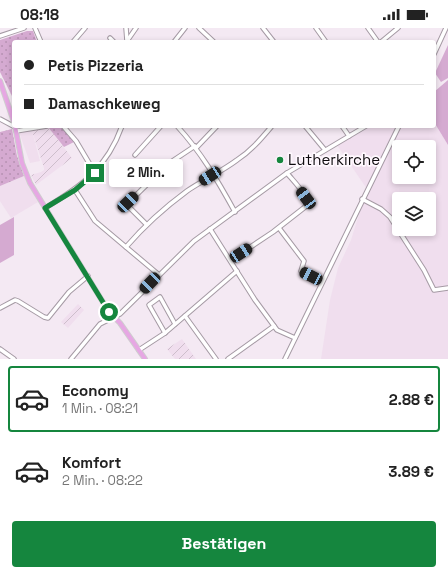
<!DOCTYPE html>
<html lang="de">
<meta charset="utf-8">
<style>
body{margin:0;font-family:"Space Grotesk",sans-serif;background:#f2f2f2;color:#222;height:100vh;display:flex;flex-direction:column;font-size:15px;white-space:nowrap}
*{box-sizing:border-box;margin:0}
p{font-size:13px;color:#767676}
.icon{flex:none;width:22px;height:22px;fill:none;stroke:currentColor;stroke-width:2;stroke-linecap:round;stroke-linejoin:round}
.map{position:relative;height:331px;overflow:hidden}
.sheet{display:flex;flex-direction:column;background:#fff;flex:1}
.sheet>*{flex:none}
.guide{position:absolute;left:12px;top:12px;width:424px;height:88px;border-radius:4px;box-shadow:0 2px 6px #0003;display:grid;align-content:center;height:88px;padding:0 12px;background:#fff}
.tools{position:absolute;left:392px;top:112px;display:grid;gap:8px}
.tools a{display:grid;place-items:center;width:44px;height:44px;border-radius:4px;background:#fff;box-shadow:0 2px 6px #0003;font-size:20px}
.end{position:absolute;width:18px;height:18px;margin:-9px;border:5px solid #15863e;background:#fff;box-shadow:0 0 0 2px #fff}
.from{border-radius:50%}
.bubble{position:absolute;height:28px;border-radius:4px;background:#fff;box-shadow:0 2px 6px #0003;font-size:13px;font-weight:600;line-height:28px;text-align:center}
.car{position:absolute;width:12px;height:24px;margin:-12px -6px;border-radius:5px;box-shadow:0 0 3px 1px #0007;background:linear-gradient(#222 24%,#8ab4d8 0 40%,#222 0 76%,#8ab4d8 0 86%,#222 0)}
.guide b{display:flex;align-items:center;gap:14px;height:38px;font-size:15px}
.guide b+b{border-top:1px solid #e0e0e0}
.guide i{width:10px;height:10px;background:#222}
ul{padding:7px 0 0;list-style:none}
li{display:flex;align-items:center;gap:12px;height:66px;margin:0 8px 6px;padding:0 4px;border:2px solid transparent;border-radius:4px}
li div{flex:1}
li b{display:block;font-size:15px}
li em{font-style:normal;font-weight:600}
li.selected{border-color:#15863e}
li>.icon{width:36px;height:36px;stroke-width:1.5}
.cta{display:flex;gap:8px;margin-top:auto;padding:8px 12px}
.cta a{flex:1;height:46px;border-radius:4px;background:#15863e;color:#fff;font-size:16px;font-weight:600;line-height:46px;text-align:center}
.status{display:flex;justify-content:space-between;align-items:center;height:28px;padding:0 20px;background:#fff;direction:ltr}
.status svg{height:11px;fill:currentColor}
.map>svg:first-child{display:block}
.built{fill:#f0deee;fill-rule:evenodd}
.industrial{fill:url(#industrial-furrows)}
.grass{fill:url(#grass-dots)}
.garden{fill:#d5aad1}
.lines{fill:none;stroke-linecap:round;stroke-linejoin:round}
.minor-casing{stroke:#a59aa4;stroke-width:5.5}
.major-casing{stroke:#cfcecf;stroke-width:6}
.minor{stroke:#fff;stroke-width:3.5}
.major{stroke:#e6a7e3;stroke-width:4}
.route{stroke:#15863e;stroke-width:5}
.poi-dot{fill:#15863e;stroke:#fff8fe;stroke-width:1.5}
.labels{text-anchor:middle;stroke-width:3.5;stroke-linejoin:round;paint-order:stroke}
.poi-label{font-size:15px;fill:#0e0b0e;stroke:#fff8fe;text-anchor:start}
</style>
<div class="status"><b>08:18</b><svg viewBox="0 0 49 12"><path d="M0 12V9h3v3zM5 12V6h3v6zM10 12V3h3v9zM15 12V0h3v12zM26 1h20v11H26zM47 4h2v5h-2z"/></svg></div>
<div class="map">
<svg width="448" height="331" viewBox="0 0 448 331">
<defs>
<pattern id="industrial-furrows" width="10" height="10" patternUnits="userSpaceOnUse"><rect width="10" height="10" fill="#f0deee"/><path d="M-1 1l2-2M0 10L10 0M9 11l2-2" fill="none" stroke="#cdbdcb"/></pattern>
<pattern id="grass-dots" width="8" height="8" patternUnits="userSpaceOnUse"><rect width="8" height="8" fill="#d5aad1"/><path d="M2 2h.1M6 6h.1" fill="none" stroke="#b691b2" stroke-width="1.8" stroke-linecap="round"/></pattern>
</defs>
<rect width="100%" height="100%" fill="#f4e9f3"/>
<g class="built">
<path d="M434,94L448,117V331H321L330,272L338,240L351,212L367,161L337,117L372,98H434ZM399,119H429V149H399ZM399,171H429V201H399Z"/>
<path d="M32,103L40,133L30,135L19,104Z"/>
<path d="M24,148L38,174L11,190L0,173V158Z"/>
</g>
<g class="industrial">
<path d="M48,99L72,130L36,157L31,147L41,144L44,142V140L32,103Z"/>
<path d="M78,276L84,282L68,300L61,294Z"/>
<path d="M182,311L196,331H175L167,321Z"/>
</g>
<g class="grass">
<path d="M27,3H33L37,14H14V72L0,44V12Z"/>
<path d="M61,98L74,114L64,119L48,99Z"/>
<path d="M12,101L17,128L24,148L0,158V104Z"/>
</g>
<g class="garden">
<path d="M448,17V50L441,54L435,45Z"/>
<path d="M448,52V117L434,94V64Z"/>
<path d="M14,189V227L0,235V197Z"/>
</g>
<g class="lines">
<defs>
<g id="minor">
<path d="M35,0L41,14"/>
<path d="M126,0L127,13"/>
<path d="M199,0L214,14"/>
<path d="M263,0L274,14"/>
<path d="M316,0L326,14"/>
<path d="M368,0L378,14"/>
<path d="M0,8L24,0"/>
<path d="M110,10L114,14"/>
<path d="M127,13L136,0"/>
<path d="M73,14L85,0"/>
<path d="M174,14L185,0"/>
<path d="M381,14L398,0"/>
<path d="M434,26L446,0"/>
<path d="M0,91L15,99"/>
<path d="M63,98L76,113L95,145"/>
<path d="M177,98C201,124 218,153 235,184"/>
<path d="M305,98L325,122"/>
<path d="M342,98L349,108"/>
<path d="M16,103L47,98"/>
<path d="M196,120L217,98"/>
<path d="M135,127L161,98"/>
<path d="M75,162L95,193L158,246"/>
<path d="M362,171L381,181L390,189L424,242L434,262L448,260"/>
<path d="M45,180C82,158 107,140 122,98"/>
<path d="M146,196L127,177L128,175L168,136L195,118"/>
<path d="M279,200L304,233L301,243L322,253"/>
<path d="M210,201L255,272L277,302L295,310"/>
<path d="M126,219C145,197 164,180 187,163C203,152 221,144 237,132C251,123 261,111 272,98"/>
<path d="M231,232L273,204L305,179C311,169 293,153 287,145"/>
<path d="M0,280L15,272L18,273L44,289L48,290L69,264L88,248"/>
<path d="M185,288L216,331"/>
<path d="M165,305L149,277L160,269L175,296"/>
<path d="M0,321L14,331"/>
<path d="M139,322L165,305L237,243"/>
<path d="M71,331L100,296L120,286L194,213L287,145L366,98"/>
<path d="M228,331L274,298"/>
<path d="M285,331L399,98"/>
</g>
<g id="major">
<path d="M0,53L14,94"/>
<path d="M15,98L22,135L30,155L109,284L120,295L145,331"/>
</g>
</defs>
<use href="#minor" class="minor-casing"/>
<use href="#major" class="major-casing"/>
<use href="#minor" class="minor"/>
<use href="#major" class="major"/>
</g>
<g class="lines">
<path class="route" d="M95,145L75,162L45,180L109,284"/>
</g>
<circle class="poi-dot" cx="280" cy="132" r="4"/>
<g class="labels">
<g class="poi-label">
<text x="288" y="137">Lutherkirche</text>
</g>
</g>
</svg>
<div class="tools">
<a><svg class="icon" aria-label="locate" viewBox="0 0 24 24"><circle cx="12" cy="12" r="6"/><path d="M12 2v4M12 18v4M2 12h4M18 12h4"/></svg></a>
<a><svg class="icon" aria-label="layers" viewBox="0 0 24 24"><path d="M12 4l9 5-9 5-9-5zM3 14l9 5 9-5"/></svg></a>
</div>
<i class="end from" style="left:109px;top:284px"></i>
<i class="end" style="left:95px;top:145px"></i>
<div class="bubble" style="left:109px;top:131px;width:74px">2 Min.</div>
<i class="car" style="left:210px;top:148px;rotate:237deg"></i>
<i class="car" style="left:306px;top:170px;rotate:323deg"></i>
<i class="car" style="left:128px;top:174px;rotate:46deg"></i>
<i class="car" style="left:241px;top:225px;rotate:57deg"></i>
<i class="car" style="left:311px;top:248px;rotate:296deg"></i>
<i class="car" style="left:150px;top:255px;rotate:224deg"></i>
<div class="guide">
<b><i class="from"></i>Petis Pizzeria</b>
<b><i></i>Damaschkeweg</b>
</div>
</div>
<section class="sheet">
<ul>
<li class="selected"><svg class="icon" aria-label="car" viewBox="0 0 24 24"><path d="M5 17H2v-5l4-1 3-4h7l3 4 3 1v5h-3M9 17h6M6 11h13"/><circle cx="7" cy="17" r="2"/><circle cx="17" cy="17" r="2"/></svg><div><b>Economy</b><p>1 Min. · 08:21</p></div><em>2.88 €</em></li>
<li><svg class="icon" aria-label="car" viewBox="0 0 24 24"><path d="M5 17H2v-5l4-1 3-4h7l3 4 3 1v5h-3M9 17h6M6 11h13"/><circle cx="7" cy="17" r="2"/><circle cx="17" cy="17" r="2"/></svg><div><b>Komfort</b><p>2 Min. · 08:22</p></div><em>3.89 €</em></li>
</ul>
<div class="cta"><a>Bestätigen</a></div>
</section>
